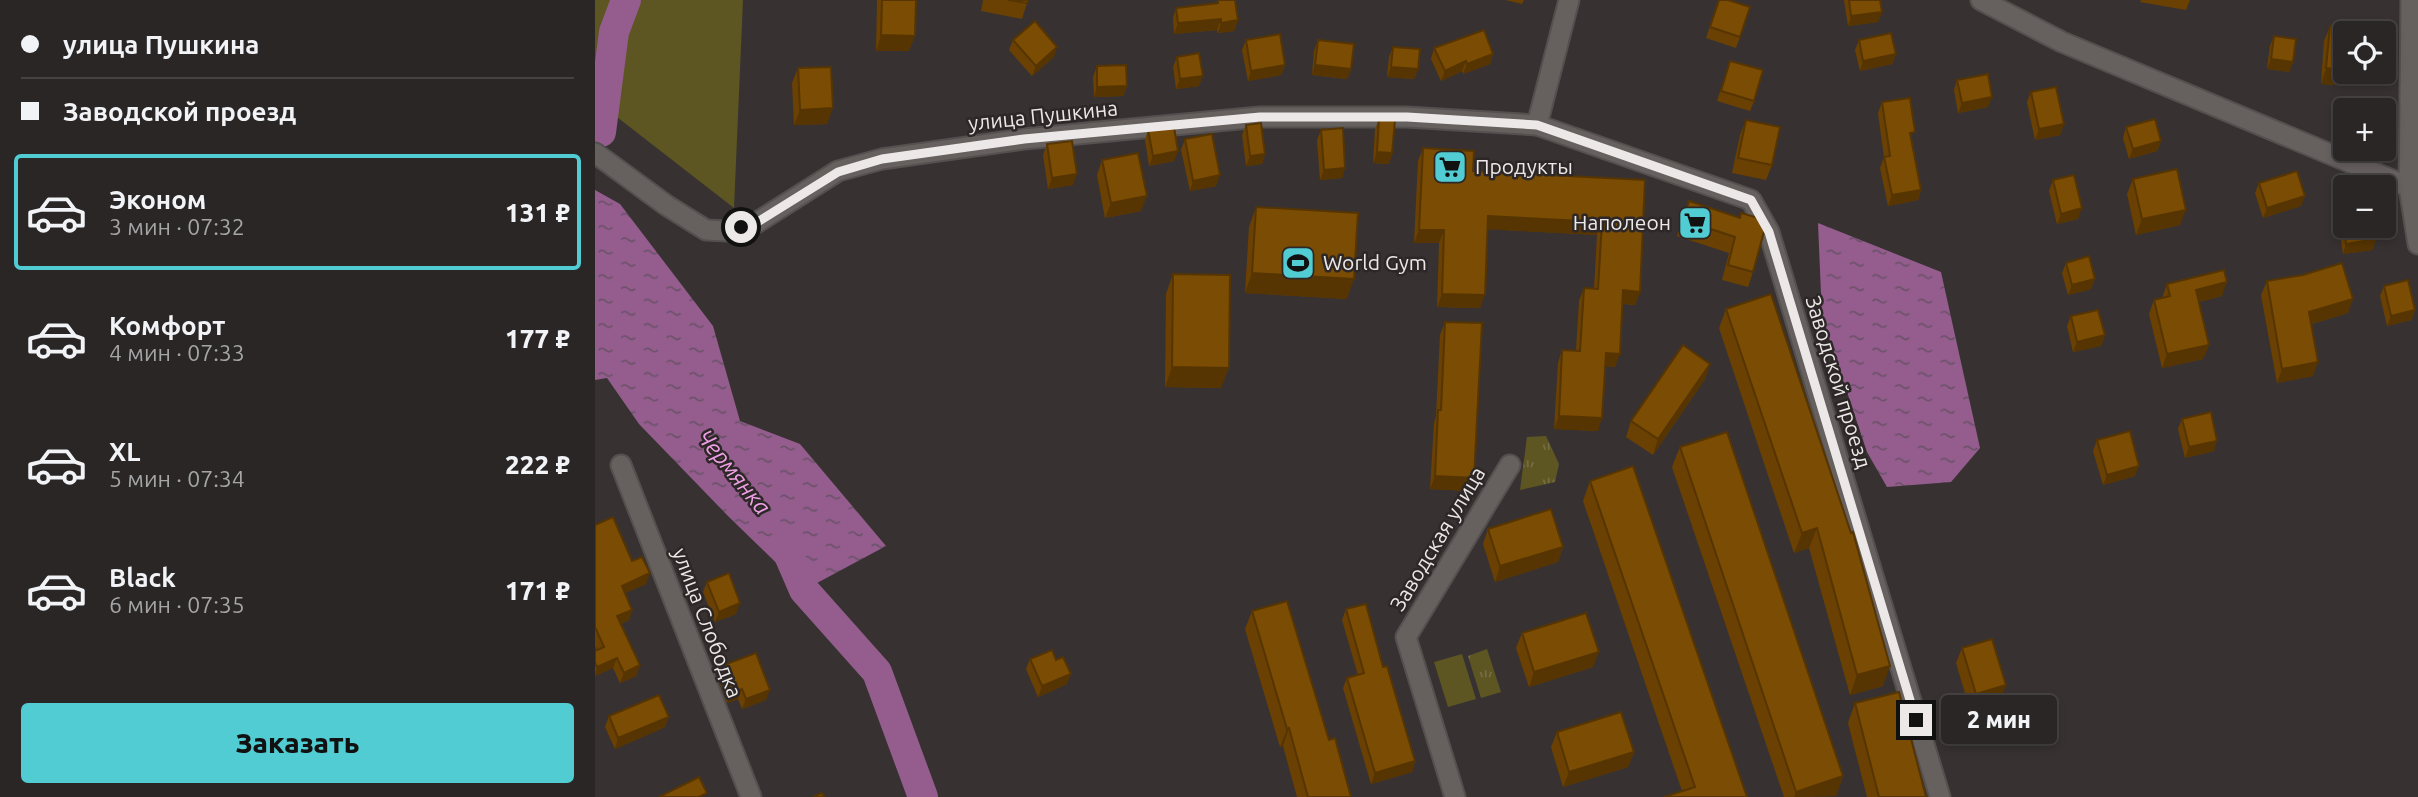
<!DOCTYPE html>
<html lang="ru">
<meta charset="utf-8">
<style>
body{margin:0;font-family:Ubuntu,sans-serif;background:#353232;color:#f1f3f6;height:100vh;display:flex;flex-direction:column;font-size:26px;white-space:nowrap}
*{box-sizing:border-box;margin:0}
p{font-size:23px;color:#a5a5a7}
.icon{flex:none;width:38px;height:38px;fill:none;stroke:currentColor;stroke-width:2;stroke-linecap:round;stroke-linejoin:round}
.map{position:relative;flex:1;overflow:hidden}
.drawer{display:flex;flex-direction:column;background:#292625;width:595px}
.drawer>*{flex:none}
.guide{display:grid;align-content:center;height:154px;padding:0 21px;background:#292625}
.tools{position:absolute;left:1738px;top:21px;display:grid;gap:14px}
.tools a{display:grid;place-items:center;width:63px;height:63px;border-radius:7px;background:#292625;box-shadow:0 4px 10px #0003,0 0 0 2px #454342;font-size:35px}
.end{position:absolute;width:32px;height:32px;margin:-16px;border:9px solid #ebe8e7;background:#111;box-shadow:0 0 0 4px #111}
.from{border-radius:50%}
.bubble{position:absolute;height:49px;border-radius:7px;background:#292625;box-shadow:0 4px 10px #0003,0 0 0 2px #454342;font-size:23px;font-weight:800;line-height:49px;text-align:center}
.guide b{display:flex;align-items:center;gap:24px;height:66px;font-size:26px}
.guide b+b{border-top:2px solid #454342}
.guide i{width:18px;height:18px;background:#f1f3f6}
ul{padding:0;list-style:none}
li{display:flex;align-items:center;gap:21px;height:116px;margin:0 14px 10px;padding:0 7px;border:4px solid transparent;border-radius:7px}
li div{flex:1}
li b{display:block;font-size:26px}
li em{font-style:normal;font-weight:800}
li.current{border-color:#51ccd2}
li>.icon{width:63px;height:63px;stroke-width:1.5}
.action{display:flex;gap:14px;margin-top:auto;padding:14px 21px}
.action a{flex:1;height:80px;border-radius:7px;background:#51ccd2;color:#111;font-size:28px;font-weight:800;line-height:80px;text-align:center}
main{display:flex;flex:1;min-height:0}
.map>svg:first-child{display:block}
.green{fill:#5d5522}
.park{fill:url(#park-tufts)}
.water{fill:url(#water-ripples)}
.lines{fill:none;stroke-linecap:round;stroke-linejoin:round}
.river{stroke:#945d8e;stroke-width:30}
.minor-casing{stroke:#53504f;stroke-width:23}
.minor{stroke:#66605f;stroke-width:19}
.wall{fill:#6a4103}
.shaded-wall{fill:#563502}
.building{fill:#7b4c03;stroke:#563502;stroke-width:2}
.route{stroke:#ebe8e7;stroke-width:9}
.labels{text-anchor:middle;stroke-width:5;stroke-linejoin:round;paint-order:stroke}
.street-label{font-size:21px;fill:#ebe8e7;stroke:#2d2827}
.poi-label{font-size:21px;fill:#ebe8e7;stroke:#2d2827;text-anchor:start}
.water-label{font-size:23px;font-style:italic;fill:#efa0e6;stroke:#2d2827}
</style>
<main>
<section class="drawer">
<div class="guide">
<b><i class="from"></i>улица Пушкина</b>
<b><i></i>Заводской проезд</b>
</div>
<ul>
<li class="current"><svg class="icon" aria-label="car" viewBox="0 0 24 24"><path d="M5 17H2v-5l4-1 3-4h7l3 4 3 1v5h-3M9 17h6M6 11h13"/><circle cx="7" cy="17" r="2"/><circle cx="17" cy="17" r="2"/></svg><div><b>Эконом</b><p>3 мин · 07:32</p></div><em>131 ₽</em></li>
<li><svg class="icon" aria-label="car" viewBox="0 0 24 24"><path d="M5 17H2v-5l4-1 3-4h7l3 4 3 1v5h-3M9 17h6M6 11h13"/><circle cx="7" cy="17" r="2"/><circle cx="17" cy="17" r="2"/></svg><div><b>Комфорт</b><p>4 мин · 07:33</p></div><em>177 ₽</em></li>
<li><svg class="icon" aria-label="car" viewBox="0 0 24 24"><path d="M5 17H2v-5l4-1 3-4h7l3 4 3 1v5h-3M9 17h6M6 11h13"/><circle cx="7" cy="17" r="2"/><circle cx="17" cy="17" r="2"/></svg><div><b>XL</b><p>5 мин · 07:34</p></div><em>222 ₽</em></li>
<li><svg class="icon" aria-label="car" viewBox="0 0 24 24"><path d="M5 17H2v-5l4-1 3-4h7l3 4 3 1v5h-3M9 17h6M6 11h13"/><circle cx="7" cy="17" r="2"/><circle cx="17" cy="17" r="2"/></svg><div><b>Black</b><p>6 мин · 07:35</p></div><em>171 ₽</em></li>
</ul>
<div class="action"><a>Заказать</a></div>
</section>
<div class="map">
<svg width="1823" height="797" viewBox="0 0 1823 797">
<defs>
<pattern id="park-tufts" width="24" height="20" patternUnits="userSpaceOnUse" patternTransform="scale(1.75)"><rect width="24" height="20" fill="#5d5522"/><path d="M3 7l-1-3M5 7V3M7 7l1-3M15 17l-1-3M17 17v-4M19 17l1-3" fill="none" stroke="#746d42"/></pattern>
<pattern id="water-ripples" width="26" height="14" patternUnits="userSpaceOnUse" patternTransform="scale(1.75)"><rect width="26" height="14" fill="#945d8e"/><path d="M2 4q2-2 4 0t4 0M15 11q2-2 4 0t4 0" fill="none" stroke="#6d526a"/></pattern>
</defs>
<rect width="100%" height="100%" fill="#373231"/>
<g class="green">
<path d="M0,0H148L139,208L0,100Z"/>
<path d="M867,654L881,699L853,707L839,662Z"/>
</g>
<g class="park">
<path d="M951,436L964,464L960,482L925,490L932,437Z"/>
<path d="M892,649L906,692L886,698L873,656Z"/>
</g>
<g class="water">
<path d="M0,190L25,204L118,326L145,421L205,444L291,546L209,590L133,516L44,424L12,378L0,380Z"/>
<path d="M1223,223L1346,272L1385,448L1356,482L1292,487L1272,452L1227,317Z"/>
</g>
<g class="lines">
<g class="river">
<path d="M6,132L19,32L31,0"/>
<path d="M193,553L209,590L282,672L328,797"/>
</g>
<defs>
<g id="minor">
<path d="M1386,0L1467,42L1814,187"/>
<path d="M1816,0L1814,187L1823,244"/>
<path d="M942,125L974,0"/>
<path d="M0,153L71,205L111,230L132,231L161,223L243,171L287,159L429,139L665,117H812L942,125L1156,200L1174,232L1345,797"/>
<path d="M26,465L156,797"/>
<path d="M860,797L811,637L915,465"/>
</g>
</defs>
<use href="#minor" class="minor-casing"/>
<use href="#minor" class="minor"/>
</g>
<g class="wall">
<path d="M282,0H321L314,51H281Z"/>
<path d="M388,0H433L427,19L386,11Z"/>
<path d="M623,0L643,20L639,31L623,33L622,30L579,34L578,18L581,8L621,4Z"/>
<path d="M910,0H929L927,4Z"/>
<path d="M1124,0L1145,37L1141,48L1111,38Z"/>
<path d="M1249,0H1285L1287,12L1283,22L1253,26Z"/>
<path d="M1546,0H1595L1591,10L1545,2Z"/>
<path d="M1735,26L1759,86L1726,84L1729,41Z"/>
<path d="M1679,36L1698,62L1694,72L1672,69L1675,46Z"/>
<path d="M418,40L459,57L437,76L414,50Z"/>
<path d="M651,40L690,65L686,75L653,81L647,50Z"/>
<path d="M723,40L756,69L752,79L717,75L719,51Z"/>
<path d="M1264,40L1301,54L1297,64L1265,71L1260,50Z"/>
<path d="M798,47L823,69L819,79L792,77L794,57Z"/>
<path d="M839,48L898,54L895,64L868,74L867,71L846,81L836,59Z"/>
<path d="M582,57L604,86L581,89L578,67Z"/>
<path d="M1135,61L1159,101L1155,111L1122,101Z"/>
<path d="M502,66L532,86L528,96L499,97L498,77Z"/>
<path d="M203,68L232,124L199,125L197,83Z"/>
<path d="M1362,80L1393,107L1363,113L1359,90Z"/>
<path d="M1436,92L1469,124L1465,135L1440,140L1432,102Z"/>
<path d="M1287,102L1317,140L1326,190L1323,200L1293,206L1285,168L1289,157L1283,113Z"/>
<path d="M784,119L797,153L794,164L778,163L780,129Z"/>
<path d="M1151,120L1177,165L1171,180L1137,173L1145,135Z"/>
<path d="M651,125L670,154L667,164L651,166L647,135Z"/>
<path d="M1531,127L1566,141L1562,151L1534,159L1528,138Z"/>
<path d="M553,130L579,161L554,166L550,140Z"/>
<path d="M726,130L750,168L747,178L725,180L722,140Z"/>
<path d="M590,139L621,186L595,191L586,150Z"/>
<path d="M452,144L478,185L453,189L448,155Z"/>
<path d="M828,148L878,171L1050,180L1045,292L1040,305L1028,304L1020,367L1010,366L1003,431L959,429L963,363L967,350L981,351L984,301L989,288L999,289L1002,235L892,229L885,308L842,307L844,243H819L823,161Z"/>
<path d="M507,160L546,211L510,218L502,175Z"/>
<path d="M1538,179L1585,225L1541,235L1532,194Z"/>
<path d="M1458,180L1483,219L1462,224L1454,191Z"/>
<path d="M1664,183L1706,206L1668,218L1660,193Z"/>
<path d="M1094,201L1145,218L1158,272L1153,287L1127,280L1134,253L1082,236Z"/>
<path d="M661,207L752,299L650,293L654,227Z"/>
<path d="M1746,207L1781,239L1777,250L1748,254L1743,217Z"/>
<path d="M1471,263L1496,289L1473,295L1467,273Z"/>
<path d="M578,274L626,388L570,387L571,294Z"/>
<path d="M1672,281L1753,313L1717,324L1718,376L1682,383L1666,295Z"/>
<path d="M1572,284L1627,296L1604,302L1614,345L1608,359L1567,368L1554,314L1559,300L1567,298Z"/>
<path d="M1789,286L1820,310L1816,320L1792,326L1785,296Z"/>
<path d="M1131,309L1256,533L1288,686L1255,695L1214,548L1199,553L1124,328Z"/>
<path d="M1476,316L1510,335L1506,346L1478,352L1472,326Z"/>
<path d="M850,322L874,491L835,489L839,423L841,416L845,335Z"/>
<path d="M1115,364L1110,379L1058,455L1031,437L1036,421Z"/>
<path d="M1587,419L1619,451L1590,458L1583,429Z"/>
<path d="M1502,440L1540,476L1508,485L1498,451Z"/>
<path d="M1085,447L1248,776L1241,796L1189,797L1077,467Z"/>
<path d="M995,481L1152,797L1087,791L988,501Z"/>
<path d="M0,525L37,561L51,584L30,593L37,610L34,620L26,624L45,665L41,676L25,683L18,668L0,676V651L2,650L0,646Z"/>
<path d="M893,529L968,547L963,562L900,582L888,544Z"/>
<path d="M112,582L141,614L120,622L108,592Z"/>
<path d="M751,609L788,667L820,761L817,772L776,784L748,688L752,678L763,675L747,620Z"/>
<path d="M657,611L734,740L756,797H702L688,746L685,747L650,629Z"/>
<path d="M927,633L998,667L934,687L921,648Z"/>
<path d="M1367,648L1405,701L1375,710L1361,663Z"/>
<path d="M435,659L472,684L443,697L431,669Z"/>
<path d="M126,666L171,700L147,709L143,699L132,703L122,676Z"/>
<path d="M1260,703L1331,797H1272L1253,723Z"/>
<path d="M14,716L70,727L20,749L10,727Z"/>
<path d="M962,732L1039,752L1033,767L968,787L956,747Z"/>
</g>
<g class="shaded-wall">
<path d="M1287,12L1283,22L1253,26L1256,16Z"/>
<path d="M626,19L622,30L579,34L583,23Z"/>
<path d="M643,20L639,31L623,33L626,23Z"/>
<path d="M286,35L320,36L314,51H281Z"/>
<path d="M462,47L459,57L437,76L441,66Z"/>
<path d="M898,54L895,64L868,74L872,64Z"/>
<path d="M1301,54L1297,64L1265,71L1268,61Z"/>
<path d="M1676,59L1698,62L1694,72L1672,69Z"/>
<path d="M871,61L867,71L846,81L850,71Z"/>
<path d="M690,65L686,75L653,81L656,71Z"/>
<path d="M720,65L756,69L752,79L717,75Z"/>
<path d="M796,67L823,69L819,79L792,77Z"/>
<path d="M1731,68L1750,70V72H1764L1759,86L1726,84Z"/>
<path d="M608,76L604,86L581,89L585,79Z"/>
<path d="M532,86L528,96L499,97L502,87Z"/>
<path d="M1397,97L1393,107L1363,113L1367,103Z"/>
<path d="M238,108L232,124L199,125L205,110Z"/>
<path d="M1469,124L1465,135L1440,140L1444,129Z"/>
<path d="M1566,141L1562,151L1534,159L1538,149Z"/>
<path d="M583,151L579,161L554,166L558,156Z"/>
<path d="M782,152L797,153L794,164L778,163Z"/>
<path d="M670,154L667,164L651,166L655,156Z"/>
<path d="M750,168L747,178L725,180L729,170Z"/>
<path d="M482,174L478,185L453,189L457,178Z"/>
<path d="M625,175L621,186L595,191L598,181Z"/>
<path d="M1326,190L1323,200L1293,206L1297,195Z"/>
<path d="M552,196L546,211L510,218L516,203Z"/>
<path d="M1710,196L1706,206L1668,218L1672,208Z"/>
<path d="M1487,208L1483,219L1462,224L1466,214Z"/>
<path d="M1591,210L1585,225L1541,235L1547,219Z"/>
<path d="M893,216L1007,222L1002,235L888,229Z"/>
<path d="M824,230H849L844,243H819Z"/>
<path d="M1781,239L1777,250L1748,254L1751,244Z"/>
<path d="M657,273L759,279L752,299L650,293Z"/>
<path d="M1500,279L1496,289L1473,295L1477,285Z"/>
<path d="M1632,282L1627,296L1596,304L1601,290Z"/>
<path d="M1028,290L1045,292L1040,305L1024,303Z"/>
<path d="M847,294L890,295L885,308L842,307Z"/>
<path d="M1758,299L1753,313L1709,326L1714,312Z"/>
<path d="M1820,310L1816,320L1792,326L1796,316Z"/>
<path d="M1510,335L1506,346L1478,352L1482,342Z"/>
<path d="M1614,345L1608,359L1567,368L1572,354Z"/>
<path d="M1011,353L1025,354L1020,367L1006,366Z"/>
<path d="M1723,362L1718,376L1682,383L1687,369Z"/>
<path d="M1115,364L1110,379L1058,455L1063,439Z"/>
<path d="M577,367L634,368L626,388L570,387Z"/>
<path d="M964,416L1007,418L1003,431L959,429Z"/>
<path d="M1622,441L1619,451L1590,458L1594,447Z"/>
<path d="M1544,466L1540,476L1508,485L1512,475Z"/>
<path d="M840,476L879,478L874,491L835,489Z"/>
<path d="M1222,528L1214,548L1199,553L1207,533Z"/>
<path d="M968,547L963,562L900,582L905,566Z"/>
<path d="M55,573L51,584L23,596L27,586Z"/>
<path d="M145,603L141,614L120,622L124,612Z"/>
<path d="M37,610L34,620L19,627L22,616Z"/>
<path d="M1004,652L998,667L934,687L939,672Z"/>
<path d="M22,658L18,668L0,676L2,667Z"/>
<path d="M45,665L41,676L25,683L29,673Z"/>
<path d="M1295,666L1288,686L1255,695L1262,675Z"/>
<path d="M476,674L472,684L443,697L447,686Z"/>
<path d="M1411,685L1405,701L1375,710L1381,694Z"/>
<path d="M147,689L143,699L132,703L136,693Z"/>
<path d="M175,690L171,700L147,709L151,699Z"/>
<path d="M74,717L70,727L20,749L23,738Z"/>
<path d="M694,728L688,746L685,747L692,729Z"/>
<path d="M1039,752L1033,767L968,787L974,772Z"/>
<path d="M820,761L817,772L776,784L780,773Z"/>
<path d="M1248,776L1241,796L1199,797L1201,792Z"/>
</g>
<g class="building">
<path d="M287,0H321L320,36L286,35Z"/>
<path d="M413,0H433L432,3Z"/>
<path d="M623,0H640L643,20L626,23V19L583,23L581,8L623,3Z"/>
<path d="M1124,0H1133L1155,7L1145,37L1115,27Z"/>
<path d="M1254,0H1285L1287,12L1256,16Z"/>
<path d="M440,21L462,47L441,66L418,40Z"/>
<path d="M1735,26L1768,29V33H1750V70L1731,68Z"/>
<path d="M889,30L898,54L872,64L871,61L850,71L839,48Z"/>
<path d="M1296,33L1301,54L1268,61L1264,40Z"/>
<path d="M685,34L690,65L656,71L651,40Z"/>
<path d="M1679,36L1701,39L1698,62L1676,59Z"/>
<path d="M723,40L759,44L756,69L720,65Z"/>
<path d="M798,47L825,49L823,69L796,67Z"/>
<path d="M604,53L608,76L585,79L582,57Z"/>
<path d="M1135,61L1168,70L1159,101L1126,91Z"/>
<path d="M531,65L532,86L502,87V66Z"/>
<path d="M236,67L238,108L205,110L203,68Z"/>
<path d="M1393,74L1397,97L1367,103L1362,80Z"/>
<path d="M1461,87L1469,124L1444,129L1436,92Z"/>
<path d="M1315,98L1320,132L1315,133L1326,190L1297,195L1289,157L1295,156L1287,102Z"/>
<path d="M784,119L800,120L797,153L782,152Z"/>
<path d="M1560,119L1566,141L1538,149L1531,127Z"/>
<path d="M1151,120L1185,127L1177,165L1143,158Z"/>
<path d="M666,123L670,154L655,156L651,125Z"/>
<path d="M579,127L583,151L558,156L553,130Z"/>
<path d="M748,128L750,168L729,170L726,130Z"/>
<path d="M617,134L625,175L598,181L590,139Z"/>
<path d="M477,141L482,174L457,178L452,144Z"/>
<path d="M828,148L879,151L878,171L1050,180L1045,292L1028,290L1025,354L1011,353L1007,418L964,416L967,350L985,351L989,288L1003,289L1007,222L893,216L890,295L847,294L849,230H824Z"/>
<path d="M543,153L552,196L516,203L507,160Z"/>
<path d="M1582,169L1591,210L1547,219L1538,179Z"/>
<path d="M1702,171L1710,196L1672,208L1664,183Z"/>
<path d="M1479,175L1487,208L1466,214L1458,180Z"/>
<path d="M1094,201L1145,218L1146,213L1167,219L1170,228L1158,272L1133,265L1140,237L1088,220Z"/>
<path d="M1750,206V226H1779L1781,239L1751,244L1746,207Z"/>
<path d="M661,207L763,213L759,279L657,273Z"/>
<path d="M1494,256L1500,279L1477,285L1471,263Z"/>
<path d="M1747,263L1758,299L1714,312L1723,362L1687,369L1672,281L1708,275Z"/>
<path d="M1629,270L1632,282L1601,290L1614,345L1572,354L1559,300L1575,296L1572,284Z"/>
<path d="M578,274L635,275L634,368L577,367Z"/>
<path d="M1813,280L1820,310L1796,316L1789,286Z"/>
<path d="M1176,294L1256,533L1258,532L1295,666L1262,675L1222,528L1207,533L1131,309Z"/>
<path d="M1503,310L1510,335L1482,342L1476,316Z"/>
<path d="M850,322L887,323L879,478L840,476L843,410H846Z"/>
<path d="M1088,345L1115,364L1063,439L1036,421Z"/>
<path d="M1616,412L1622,441L1594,447L1587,419Z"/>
<path d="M1535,431L1544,466L1512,475L1502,440Z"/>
<path d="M1132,432L1248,776L1201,792L1085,447Z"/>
<path d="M1038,466L1152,797H1069L1100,787L995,481Z"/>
<path d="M956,509L968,547L905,566L893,529Z"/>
<path d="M18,517L37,561L47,557L55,573L27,586L37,610L22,616L45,665L29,673L22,658L2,667L0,662V651L9,647L0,627V525Z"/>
<path d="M134,573L145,603L124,612L112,582Z"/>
<path d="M692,601L734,740L740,738L756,797H713L694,728L692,729L657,611Z"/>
<path d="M771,604L788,667L792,666L820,761L780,773L752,678L769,673L751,609Z"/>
<path d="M991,613L1004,652L939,672L927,633Z"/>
<path d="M1397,639L1411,685L1381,694L1367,648Z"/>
<path d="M457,650L461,660L468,657L476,674L447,686L435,659Z"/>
<path d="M161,653L175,690L151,699L147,689L136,693L126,666Z"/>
<path d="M1304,692L1331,797H1284L1260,703Z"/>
<path d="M64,695L74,717L23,738L14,716Z"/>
<path d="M1026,712L1039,752L974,772L962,732Z"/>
<path d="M104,777L112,793L104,797H64Z"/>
<path d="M227,793L229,797H218Z"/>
</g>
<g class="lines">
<path class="route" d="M146,227L161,223L243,172L287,159L429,139L665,117H812L942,125L1156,200L1174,232L1321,720"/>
</g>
<defs>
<symbol id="supermarket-square" viewBox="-11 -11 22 22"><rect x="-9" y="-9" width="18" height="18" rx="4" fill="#51ccd2" stroke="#2d2827"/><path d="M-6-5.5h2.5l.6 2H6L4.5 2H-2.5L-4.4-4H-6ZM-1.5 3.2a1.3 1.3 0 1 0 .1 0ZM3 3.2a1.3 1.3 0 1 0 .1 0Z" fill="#111"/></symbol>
<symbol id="stadium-square" viewBox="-11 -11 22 22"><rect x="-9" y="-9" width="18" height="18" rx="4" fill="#51ccd2" stroke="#2d2827"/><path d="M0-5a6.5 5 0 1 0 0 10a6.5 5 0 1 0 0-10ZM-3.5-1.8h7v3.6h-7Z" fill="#111"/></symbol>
</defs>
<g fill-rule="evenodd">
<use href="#supermarket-square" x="836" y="148" width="38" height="38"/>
<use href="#supermarket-square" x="1081" y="204" width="38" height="38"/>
<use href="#stadium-square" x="684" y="244" width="38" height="38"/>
</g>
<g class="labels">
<g class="street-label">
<text transform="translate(448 116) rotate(-6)" y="7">улица Пушкина</text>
<text transform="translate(1243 382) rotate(73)" y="7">Заводской проезд</text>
<text transform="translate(843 539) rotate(-59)" y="7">Заводская улица</text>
<text transform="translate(112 623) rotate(69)" y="7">улица Слободка</text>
</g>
<g class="poi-label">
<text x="880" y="174">Продукты</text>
<text x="1076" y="230" text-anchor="end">Наполеон</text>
<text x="728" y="270">World Gym</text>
</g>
<g class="water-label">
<text transform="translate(139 472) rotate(51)" y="8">Чермянка</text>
</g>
</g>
</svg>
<div class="tools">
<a><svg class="icon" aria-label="locate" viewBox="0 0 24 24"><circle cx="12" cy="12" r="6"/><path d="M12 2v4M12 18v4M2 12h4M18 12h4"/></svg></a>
<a>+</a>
<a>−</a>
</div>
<i class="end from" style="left:146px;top:227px"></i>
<i class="end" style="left:1321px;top:720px"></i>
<div class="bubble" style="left:1346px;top:695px;width:116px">2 мин</div>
</div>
</main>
